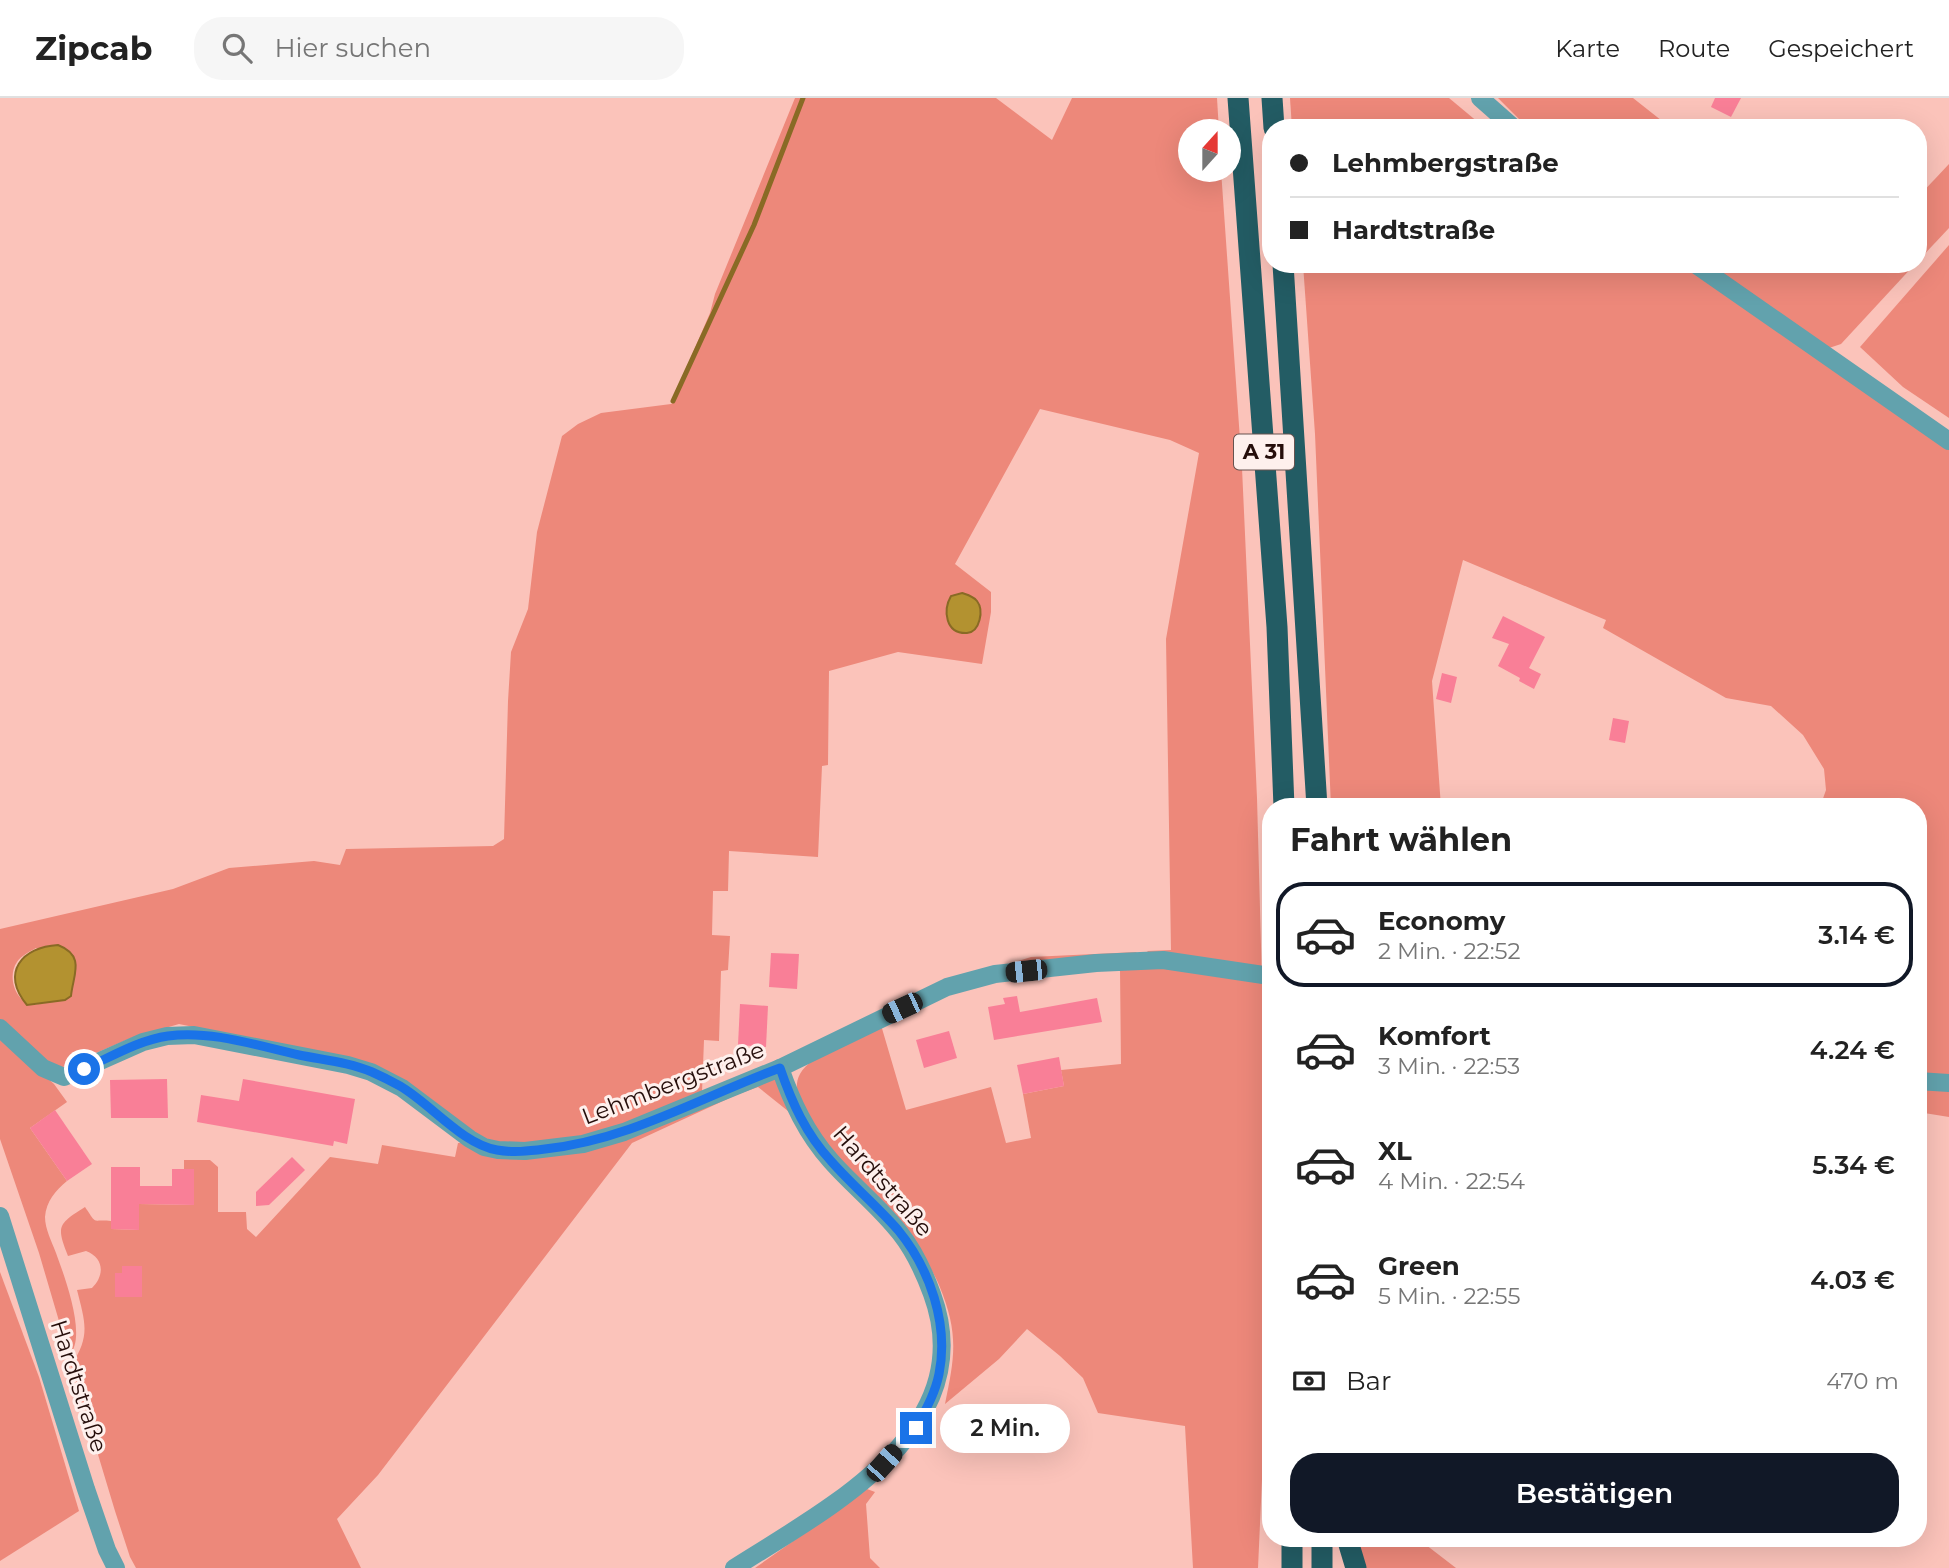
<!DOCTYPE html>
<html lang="de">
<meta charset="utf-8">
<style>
body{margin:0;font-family:Montserrat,sans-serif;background:#f6f6f6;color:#222;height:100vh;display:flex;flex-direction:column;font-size:26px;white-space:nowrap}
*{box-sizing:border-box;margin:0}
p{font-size:23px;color:#767676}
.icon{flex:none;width:38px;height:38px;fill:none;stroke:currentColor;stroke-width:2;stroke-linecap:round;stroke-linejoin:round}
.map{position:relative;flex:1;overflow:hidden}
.side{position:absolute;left:1262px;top:700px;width:665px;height:749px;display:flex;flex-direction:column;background:#fff;border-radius:28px;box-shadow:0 7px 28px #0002}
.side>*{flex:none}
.guide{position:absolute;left:1262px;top:21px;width:665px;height:154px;border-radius:28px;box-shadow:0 7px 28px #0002;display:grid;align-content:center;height:154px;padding:0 28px;background:#fff}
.needle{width:46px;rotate:21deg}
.buttons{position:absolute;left:1178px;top:21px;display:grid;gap:14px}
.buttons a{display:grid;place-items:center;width:63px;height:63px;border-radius:50%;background:#fff;box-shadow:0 7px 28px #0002;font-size:35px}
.end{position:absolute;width:32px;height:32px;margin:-16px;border:9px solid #1a73e8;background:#fff;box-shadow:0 0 0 4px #fff}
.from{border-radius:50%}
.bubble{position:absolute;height:49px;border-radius:24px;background:#fff;box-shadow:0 7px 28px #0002;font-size:23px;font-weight:600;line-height:49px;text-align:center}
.car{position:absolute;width:21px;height:42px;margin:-21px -10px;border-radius:9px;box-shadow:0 0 5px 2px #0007;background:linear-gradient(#222 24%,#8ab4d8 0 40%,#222 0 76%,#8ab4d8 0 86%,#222 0)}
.guide b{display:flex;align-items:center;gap:24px;height:66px;font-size:26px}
.guide b+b{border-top:2px solid #e0e0e0}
.guide i{width:18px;height:18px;background:#222}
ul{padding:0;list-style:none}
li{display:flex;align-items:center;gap:21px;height:105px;margin:0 14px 10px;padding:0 14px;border:4px solid transparent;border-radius:28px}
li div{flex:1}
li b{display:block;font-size:26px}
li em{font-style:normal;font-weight:600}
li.active{border-color:#111827}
li>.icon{width:63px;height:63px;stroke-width:1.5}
h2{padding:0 28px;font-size:32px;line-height:84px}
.pay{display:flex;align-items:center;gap:18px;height:77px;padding:0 28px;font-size:26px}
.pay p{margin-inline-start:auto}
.cta{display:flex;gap:14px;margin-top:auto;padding:14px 28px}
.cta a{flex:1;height:80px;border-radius:28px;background:#111827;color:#fff;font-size:28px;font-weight:600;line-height:80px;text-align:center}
header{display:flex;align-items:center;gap:42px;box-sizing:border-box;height:98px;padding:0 35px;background:#fff;border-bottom:2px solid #e0e0e0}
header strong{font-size:33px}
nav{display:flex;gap:38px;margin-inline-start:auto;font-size:24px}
.search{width:490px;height:63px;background:#f6f6f6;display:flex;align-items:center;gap:18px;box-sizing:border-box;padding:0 24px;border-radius:28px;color:#767676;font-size:26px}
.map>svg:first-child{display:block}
.green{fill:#ed887a;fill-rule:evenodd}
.water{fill:#b39230;stroke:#896a25;stroke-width:2}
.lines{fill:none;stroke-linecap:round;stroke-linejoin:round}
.stream{stroke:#896a25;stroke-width:5}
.building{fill:#f97f97}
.minor{stroke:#62a2ad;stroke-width:18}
.highway{stroke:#235c64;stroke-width:21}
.route{stroke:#1a73e8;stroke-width:9}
.labels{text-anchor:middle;stroke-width:6;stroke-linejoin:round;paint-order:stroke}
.shield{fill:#fef0ed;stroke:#67524f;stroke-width:2}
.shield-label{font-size:21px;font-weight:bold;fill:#260e0b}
.street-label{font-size:23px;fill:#260e0b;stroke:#fef0ed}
</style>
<header>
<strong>Zipcab</strong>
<div class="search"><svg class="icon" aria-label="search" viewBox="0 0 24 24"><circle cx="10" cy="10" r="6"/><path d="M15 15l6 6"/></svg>Hier suchen</div>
<nav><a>Karte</a><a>Route</a><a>Gespeichert</a></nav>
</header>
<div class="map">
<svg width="1949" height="1470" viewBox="0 0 1949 1470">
<rect width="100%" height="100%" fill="#fbc3ba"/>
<g class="green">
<path d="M795,0H996L1052,42L1072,0H1217L1219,33H1190V72H1221L1242,370L1257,700L1262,885L1263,1359L1258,1470H1193L1185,1328L1098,1315L1083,1280L1060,1258L1027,1231L999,1261L945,1306C955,1258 959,1235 939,1187C932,1170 913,1143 901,1129C875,1101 778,1016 800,976C812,955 859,938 881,927L906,1012L991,989L1006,1045L1031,1040L1023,996L1064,988L1061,972L1121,966L1120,871L1150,856L1147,853L1171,852L1166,541L1199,355L1170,342L1040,311L955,466L991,494V514L982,566L898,554L829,573L828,667L822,668L818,759L729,753L728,793H713L712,837L730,838L728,872L721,873L719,943L704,942L702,994L612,1034L540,1047L485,1044L431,1001L370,965L179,926L131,940L56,972L0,923V831L173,791L229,770L314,763L340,767L346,751L493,748L504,741L508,603L511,554L528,511L537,434L562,338L578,326L601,315L671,306L674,304L672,303L710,215L715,196ZM36,850L75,878L65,902L32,907C15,903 7,878 17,864C21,858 29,854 36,850Z"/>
<path d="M1290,0H1449L1485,30H1292Z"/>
<path d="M1498,0H1633L1671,30H1543L1537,25L1528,30Z"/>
<path d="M1949,66V130L1918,163V99Z"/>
<path d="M1949,147V320L1903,289L1860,249Z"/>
<path d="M1303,166H1683L1949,350V980L1918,977V709H1820L1826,692L1824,671L1803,637L1771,608L1726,600L1603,530L1606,522L1463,462L1432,583L1441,709H1331L1315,336Z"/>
<path d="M1708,166H1915L1841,246L1829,250Z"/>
<path d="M1137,854L1133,857L1006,867L1031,859Z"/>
<path d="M0,938L54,986L67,1004L30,1030L67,1083C56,1092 46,1103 45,1119C45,1131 52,1144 56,1155C64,1177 88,1240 69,1257L39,1155L0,1041Z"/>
<path d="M778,979L793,1017L758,989L736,997L632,1045L378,1377L337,1421L361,1470H136L130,1459L115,1413L71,1267C91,1238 85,1224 77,1192L92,1190C105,1177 104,1160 86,1153L68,1158C56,1128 58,1126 85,1109C98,1128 91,1121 111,1123V1131L139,1132V1106L194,1107V1071H184V1062H210L218,1069V1114H246L247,1131L256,1139L330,1059L378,1066L382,1047L455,1059L458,1045H469L514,1059Z"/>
<path d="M1918,988L1949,989V1019L1918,1014Z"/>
<path d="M0,1174L39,1279L79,1413L0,1463Z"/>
<path d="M867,1391L875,1394L866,1406L870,1460L880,1470H755Z"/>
<path d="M1353,1440H1417L1456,1470H1363Z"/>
</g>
<g class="water">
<path d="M962,495C968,497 973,498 977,503C984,512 980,534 967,535C945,536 943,512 951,498Z"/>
<path d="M58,847C86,858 73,877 71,898L65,902L27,907C0,875 22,849 58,847Z"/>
</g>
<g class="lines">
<path class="stream" d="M673,303L754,127L803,0"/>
</g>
<g class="building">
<path d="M1715,0H1741L1731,19L1711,9Z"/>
<path d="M1503,518L1545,539L1529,570L1541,576L1534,591L1519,583L1520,580L1498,568L1509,546L1492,540Z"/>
<path d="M1442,575L1457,579L1451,605L1436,601Z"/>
<path d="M1613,620L1629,623L1625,645L1609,642Z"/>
<path d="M771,855L799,856L797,891L769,889Z"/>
<path d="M1017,898L1020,914L1097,900L1102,924L994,942L988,909L1005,906L1003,900Z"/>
<path d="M740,906L768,908L766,949L738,947Z"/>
<path d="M949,933L957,960L924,970L916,942Z"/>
<path d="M1059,959L1064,988L1023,996L1017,967Z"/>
<path d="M167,981L168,1020H111L110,982Z"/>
<path d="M243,981L355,1001L347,1046L334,1043L333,1048L197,1024L201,997L239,1003Z"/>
<path d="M55,1012L92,1066L67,1083L30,1030Z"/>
<path d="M292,1059L305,1072L269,1107L256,1108V1094Z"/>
<path d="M111,1069H140V1088H172V1071H194V1107L139,1106V1132L111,1131Z"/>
<path d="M122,1168H142V1199H115V1175H122Z"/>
</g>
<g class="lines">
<g class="minor">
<path d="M1480,0L1514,30"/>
<path d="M1695,166L1949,343"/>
<path d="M0,930L43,970L64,979L143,944L167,938L194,937L348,967L371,974L402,990L470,1041L484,1049L498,1052L525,1053L583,1046L624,1034L780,970L947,889L995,876L1096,865L1163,862L1270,878"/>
<path d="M1918,983L1949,985"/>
<path d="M0,1118L86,1391L107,1452L116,1470"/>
<path d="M734,1470C828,1410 982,1332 932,1196C924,1174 915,1154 900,1135C880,1109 853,1088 831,1063C806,1035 792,1004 780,970"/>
</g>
<g class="highway">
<path d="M1238,0L1277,529L1284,709"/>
<path d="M1272,0L1274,30"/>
<path d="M1283,166L1317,709"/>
<path d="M1292,1440V1470"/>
<path d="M1347,1440L1356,1470"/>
<path d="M1322,1470V1440"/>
</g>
</g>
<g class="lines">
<path class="route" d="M84,971C111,959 139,942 168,938C211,932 258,948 299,957C323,962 349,964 372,974C381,978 391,983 400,988C431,1006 462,1046 497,1052C513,1055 529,1053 545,1051C629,1042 701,999 780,970C792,1005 806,1036 831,1063C852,1087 877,1108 898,1132C930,1171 949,1226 939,1276C935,1296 925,1313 916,1330"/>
</g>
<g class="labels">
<rect class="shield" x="1234" y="336.5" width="60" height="35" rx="5"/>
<g class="shield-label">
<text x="1264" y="361">A 31</text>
</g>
<g class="street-label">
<text transform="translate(673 985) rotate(-21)" y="8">Lehmbergstraße</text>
<text transform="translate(883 1083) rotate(49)" y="8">Hardtstraße</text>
<text transform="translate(79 1288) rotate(72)" y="8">Hardtstraße</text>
</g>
</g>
</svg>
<div class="buttons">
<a><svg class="needle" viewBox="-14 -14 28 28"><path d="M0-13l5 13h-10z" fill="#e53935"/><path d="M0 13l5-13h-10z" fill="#767676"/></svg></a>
</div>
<i class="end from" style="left:84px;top:971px"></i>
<i class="end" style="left:916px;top:1330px"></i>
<div class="bubble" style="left:940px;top:1306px;width:130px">2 Min.</div>
<i class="car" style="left:1026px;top:873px;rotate:264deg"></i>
<i class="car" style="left:902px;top:910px;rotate:245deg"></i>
<i class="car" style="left:884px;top:1365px;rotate:42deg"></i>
<div class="guide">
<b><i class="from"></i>Lehmbergstraße</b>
<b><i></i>Hardtstraße</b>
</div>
<section class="side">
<h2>Fahrt wählen</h2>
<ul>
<li class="active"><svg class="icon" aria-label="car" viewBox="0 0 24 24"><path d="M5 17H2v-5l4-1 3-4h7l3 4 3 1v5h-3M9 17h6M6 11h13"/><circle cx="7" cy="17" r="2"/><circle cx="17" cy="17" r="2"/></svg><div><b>Economy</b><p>2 Min. · 22:52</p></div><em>3.14 €</em></li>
<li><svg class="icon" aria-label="car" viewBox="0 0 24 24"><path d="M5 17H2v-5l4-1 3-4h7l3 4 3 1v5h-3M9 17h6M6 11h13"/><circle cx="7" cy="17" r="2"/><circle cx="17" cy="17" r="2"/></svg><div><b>Komfort</b><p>3 Min. · 22:53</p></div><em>4.24 €</em></li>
<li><svg class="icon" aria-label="car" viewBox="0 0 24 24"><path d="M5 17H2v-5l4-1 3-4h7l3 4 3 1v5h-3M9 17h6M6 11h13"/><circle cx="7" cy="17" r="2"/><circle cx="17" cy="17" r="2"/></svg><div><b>XL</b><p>4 Min. · 22:54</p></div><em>5.34 €</em></li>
<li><svg class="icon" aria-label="car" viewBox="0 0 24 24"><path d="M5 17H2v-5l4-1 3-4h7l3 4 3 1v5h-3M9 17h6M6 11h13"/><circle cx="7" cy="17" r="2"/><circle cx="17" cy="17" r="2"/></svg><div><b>Green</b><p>5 Min. · 22:55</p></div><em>4.03 €</em></li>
</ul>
<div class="pay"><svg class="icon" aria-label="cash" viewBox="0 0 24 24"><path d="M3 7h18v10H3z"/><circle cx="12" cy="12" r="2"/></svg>Bar<p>470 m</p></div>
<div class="cta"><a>Bestätigen</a></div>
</section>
</div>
